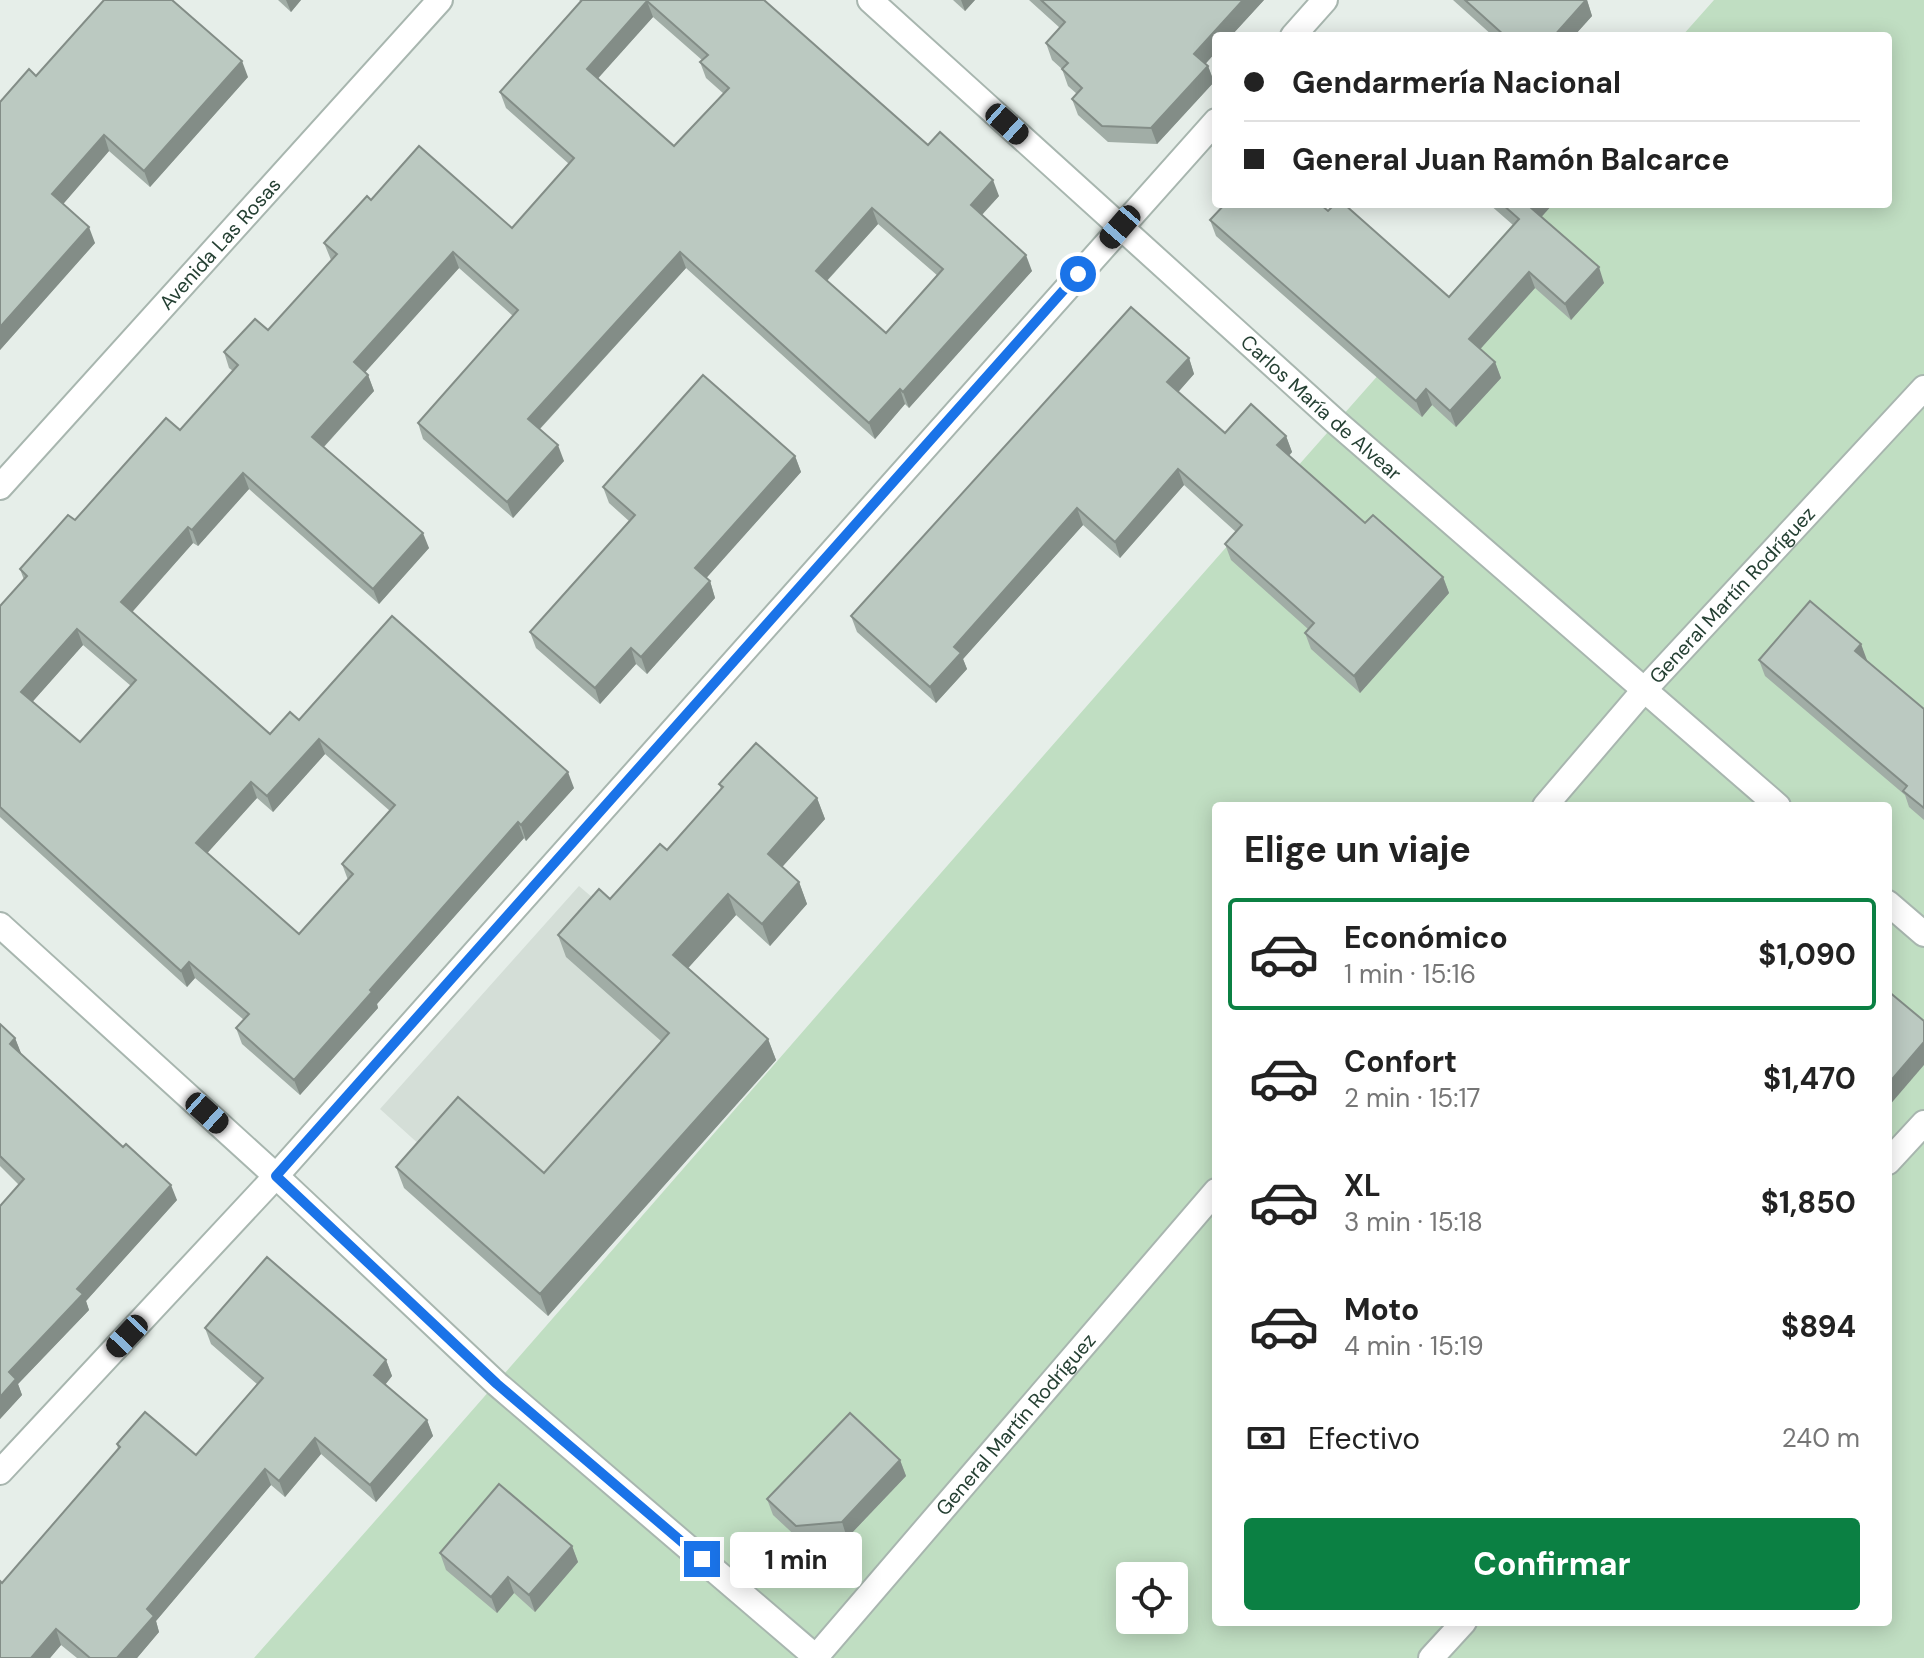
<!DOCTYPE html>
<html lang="es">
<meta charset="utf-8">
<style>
body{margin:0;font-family:"DM Sans",sans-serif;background:#f2f2f2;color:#222;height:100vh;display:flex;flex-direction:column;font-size:30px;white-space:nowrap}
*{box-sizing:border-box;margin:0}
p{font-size:26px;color:#767676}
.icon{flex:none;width:44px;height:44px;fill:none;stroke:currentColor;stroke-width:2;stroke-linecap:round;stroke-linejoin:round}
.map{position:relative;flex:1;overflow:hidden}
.side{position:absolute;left:1212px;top:802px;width:680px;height:824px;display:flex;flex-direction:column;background:#fff;border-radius:8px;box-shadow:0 4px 20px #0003}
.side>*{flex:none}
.guide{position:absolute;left:1212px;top:32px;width:680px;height:176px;border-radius:8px;box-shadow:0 4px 20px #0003;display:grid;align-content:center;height:176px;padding:0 32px;background:#fff}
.buttons{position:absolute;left:1116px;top:1562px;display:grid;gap:16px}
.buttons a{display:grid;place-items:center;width:72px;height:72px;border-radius:8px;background:#fff;box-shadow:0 4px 20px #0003;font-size:40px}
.end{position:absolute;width:36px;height:36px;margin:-18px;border:10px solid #1a73e8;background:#fff;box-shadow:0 0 0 4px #fff}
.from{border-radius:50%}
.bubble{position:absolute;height:56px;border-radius:8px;background:#fff;box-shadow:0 4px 20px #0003;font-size:26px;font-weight:700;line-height:56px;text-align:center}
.car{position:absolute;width:24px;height:48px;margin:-24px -12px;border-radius:10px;box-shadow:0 0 6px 2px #0007;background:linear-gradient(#222 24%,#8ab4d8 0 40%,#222 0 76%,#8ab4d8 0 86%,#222 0)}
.guide b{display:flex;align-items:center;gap:28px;height:76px;font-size:30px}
.guide b+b{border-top:2px solid #e0e0e0}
.guide i{width:20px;height:20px;background:#222}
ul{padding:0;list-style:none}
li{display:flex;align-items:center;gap:24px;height:112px;margin:0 16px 12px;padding:0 16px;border:4px solid transparent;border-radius:8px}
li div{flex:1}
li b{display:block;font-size:30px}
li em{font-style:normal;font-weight:700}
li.current{border-color:#0b8043}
li>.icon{width:72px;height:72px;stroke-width:1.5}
h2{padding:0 32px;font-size:36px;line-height:96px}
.pay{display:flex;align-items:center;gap:20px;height:88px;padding:0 32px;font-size:30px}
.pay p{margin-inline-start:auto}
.button{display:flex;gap:16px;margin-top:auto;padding:16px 32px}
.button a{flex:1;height:92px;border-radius:8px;background:#0b8043;color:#fff;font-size:32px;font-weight:700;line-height:92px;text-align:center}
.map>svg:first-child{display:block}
.built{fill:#d4ded7}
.green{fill:#c0dec2;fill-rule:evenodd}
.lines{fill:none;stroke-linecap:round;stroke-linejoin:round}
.minor-casing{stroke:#a8b6af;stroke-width:28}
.tertiary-casing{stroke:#a8b6af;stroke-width:28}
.minor{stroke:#fff;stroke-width:24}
.tertiary{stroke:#fff;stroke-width:24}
.wall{fill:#a1ada6;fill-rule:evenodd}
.shaded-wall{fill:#838d87}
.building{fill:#bbc9c1;stroke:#838d87;stroke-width:2;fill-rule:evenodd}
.route{stroke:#1a73e8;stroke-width:10}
.labels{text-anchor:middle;stroke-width:7;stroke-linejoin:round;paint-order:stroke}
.street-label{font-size:20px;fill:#254033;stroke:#f6faf7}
</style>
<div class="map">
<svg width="1924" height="1658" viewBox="0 0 1924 1658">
<rect width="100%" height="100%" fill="#e6eee9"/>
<path class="built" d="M579,886L607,910L684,1046L599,1141L658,1193L610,1246L432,1156L380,1109Z"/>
<path class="green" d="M1714,0H1924V1658H254C682,1175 1100,684 1531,204H1888V36H1682ZM1216,806H1888V1622H1216ZM1130,1576H1174V1620H1130Z"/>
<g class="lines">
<defs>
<g id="minor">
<path id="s1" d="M870,0L1336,422L1778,806"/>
<path d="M1293,36L1325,0"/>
<path id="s2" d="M1545,806L1645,689L1924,388"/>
<path d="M1888,903L1924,934"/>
<path d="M1888,1162L1924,1123"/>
<path d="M0,1472L276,1176L1216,121"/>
<path id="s3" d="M815,1658L1216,1191"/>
<path d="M1431,1658L1464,1622"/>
</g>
<g id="tertiary">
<path id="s4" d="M0,487L440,0"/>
<path d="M0,925L276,1176L497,1384L817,1658"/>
</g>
</defs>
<use href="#minor" class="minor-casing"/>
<use href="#tertiary" class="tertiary-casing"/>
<use href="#minor" class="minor"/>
<use href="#tertiary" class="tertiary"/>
</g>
<g class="wall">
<path d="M278,0H301L291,12Z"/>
<path d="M579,0H764L928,145L999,196L982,215L1032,271L909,408L905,404L875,439L686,268L540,429L564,461L513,518L423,439L418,423L513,316L459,268L365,372L368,375L374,391L324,447L429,548L379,604L249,489L198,546L193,543L132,611L270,734L299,720L574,788L526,841L524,838L377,1004L378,1008L300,1095L242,1044L236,1028L244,1020L195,978L187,987L0,817V606L24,580L20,569L180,430L233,371L229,368L224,352L268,330L331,260L324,243L371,200L512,228L569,164L506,108L500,92L581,2ZM653,17L702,60L700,62L706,78L724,94L674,146L598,78ZM878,224L938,276L886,333L827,281ZM83,645L131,686L80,742L32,702ZM325,754L390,811L342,864L348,880L299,934L207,853L257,798L273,812Z"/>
<path d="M953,0H975L965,11Z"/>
<path d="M1029,0H1264L1231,36H1216V52L1205,64L1208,66L1214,82L1157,144L1108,142L1078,115L1072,99L1077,94L1068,86L1062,69L1052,60L1046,43L1060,28Z"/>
<path d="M1453,0H1587L1592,16L1574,36H1493Z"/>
<path d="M36,76L248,77L150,187L109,151L63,204L95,243L0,350V102Z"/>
<path d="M1489,204H1553L1541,217L1604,283L1571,320L1535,288L1480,349L1495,362L1501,378L1456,427L1432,405L1422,417L1216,236L1210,220L1328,211L1449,297L1513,225Z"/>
<path d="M1189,358L1194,374L1178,392L1225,433L1286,436L1292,452L1289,456L1365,523L1443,577L1449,593L1360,693L1311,649L1305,633L1308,629L1231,560L1225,544L1236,532L1184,485L1120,558L1083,525L963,659L967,669L936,703L857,632L851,616Z"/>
<path d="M795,456L801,472L706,578L710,581L715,598L647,674L636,664L600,704L536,648L530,632L629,521L609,503L603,487Z"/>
<path d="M1861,644L1866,661L1924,709V820L1909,807L1905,795L1765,676L1759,660Z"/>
<path d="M719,784L817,798L825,819L782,867L799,882L807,904L770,946L736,915L688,968L768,1039L776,1060L548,1316L404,1188L396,1167L544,1173L661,1041L566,957L558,935L610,899L667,850L721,789Z"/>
<path d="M0,1024L15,1038L21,1054L177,1200L86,1301L89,1310L18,1384L22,1395L0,1419V1206L19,1185L0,1166Z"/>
<path d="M205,1328L386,1360L392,1376L385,1385L427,1420L433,1436L376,1502L321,1454L285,1497L271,1485L156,1621L159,1632L137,1658H77L61,1645L50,1658H0L2,1583L118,1449L117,1444L196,1455L257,1384L211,1344Z"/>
<path d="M900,1460L906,1476L847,1538L802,1542L773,1515L767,1499Z"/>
<path d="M572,1546L578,1562L535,1612L514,1593L497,1613L446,1570L440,1553Z"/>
</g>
<g class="shaded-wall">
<path d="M286,0H301L291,12Z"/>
<path d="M961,0H975L965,11Z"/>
<path d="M1243,0H1264L1231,36H1216V52L1200,70L1194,54Z"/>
<path d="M1587,0L1592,16L1574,36H1554Z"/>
<path d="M647,1L653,17L593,84L587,69Z"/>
<path d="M242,61L248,77L150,187L144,171Z"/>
<path d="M1208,66L1214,82L1157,144L1151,128Z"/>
<path d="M104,135L109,151L58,210L52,194Z"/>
<path d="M993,180L999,196L976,221L971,205Z"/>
<path d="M1533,204H1553L1536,223L1530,207Z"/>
<path d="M872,208L878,224L821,287L816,271Z"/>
<path d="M89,227L95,243L0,350V327Z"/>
<path d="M453,252L459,268L360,378L354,362Z"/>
<path d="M680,252L686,268L534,435L528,419Z"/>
<path d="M1026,255L1032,271L909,408L903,392Z"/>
<path d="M1599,267L1604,283L1571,320L1565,304Z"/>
<path d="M1529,272L1535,288L1475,355L1469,339Z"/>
<path d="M1189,358L1194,374L1173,398L1167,382Z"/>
<path d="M1495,362L1501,378L1456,427L1450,411Z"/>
<path d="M368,375L374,391L318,453L312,437Z"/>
<path d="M900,389L905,404L875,439L869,423Z"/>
<path d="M1426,389L1432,405L1422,417L1416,401Z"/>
<path d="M1286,436L1292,452L1283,462L1277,445Z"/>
<path d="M558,445L564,461L513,518L507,502Z"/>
<path d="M795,456L801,472L701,584L695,568Z"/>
<path d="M1178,469L1184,485L1120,558L1115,542Z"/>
<path d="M243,473L249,489L198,546L192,530Z"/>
<path d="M1077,508L1083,525L963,659L967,669L936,703L930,687L954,647Z"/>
<path d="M188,527L193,543L127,618L121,602Z"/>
<path d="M423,533L429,548L379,604L373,589Z"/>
<path d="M1443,577L1449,593L1360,693L1354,676Z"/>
<path d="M710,581L715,598L647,674L641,657Z"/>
<path d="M77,629L83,645L27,708L21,692Z"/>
<path d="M1861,644L1867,660L1860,667L1855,651Z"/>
<path d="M631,648L636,664L600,704L595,688Z"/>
<path d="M319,739L325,754L273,812L267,796Z"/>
<path d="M568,772L574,788L526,841L521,825Z"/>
<path d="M251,782L257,798L202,859L196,843Z"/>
<path d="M817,798L825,819L775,875L768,854Z"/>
<path d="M518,822L524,838L377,1004L378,1008L300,1095L294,1080L370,990Z"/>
<path d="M799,882L807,904L770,946L762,924Z"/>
<path d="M728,894L736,915L681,976L673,955Z"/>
<path d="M189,962L195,978L187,987L181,971Z"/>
<path d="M15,1038L21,1053L16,1060L10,1044Z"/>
<path d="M768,1039L776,1060L548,1316L540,1294Z"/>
<path d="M1924,1042V1065L1888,1107V1084Z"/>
<path d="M171,1185L177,1200L86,1301L89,1310L18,1384L22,1395L0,1419V1397L9,1372L77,1289Z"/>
<path d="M386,1360L392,1376L380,1391L374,1375Z"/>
<path d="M427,1420L433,1436L376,1502L370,1485Z"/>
<path d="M315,1438L321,1454L285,1497L279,1481Z"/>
<path d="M900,1460L906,1476L847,1538L842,1522Z"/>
<path d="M265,1469L271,1485L156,1621L159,1632L137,1658H117L147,1609Z"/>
<path d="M572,1546L578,1562L535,1612L529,1595Z"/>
<path d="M508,1577L514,1593L497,1613L491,1597Z"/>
<path d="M56,1629L61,1645L50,1658H31Z"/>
</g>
<g class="building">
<path d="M104,0H172L242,61L144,171L104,135L52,194L89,227L0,327V102L29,69L36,76Z"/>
<path d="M582,0H764L928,145L940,132L993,180L971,205L1026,255L903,392L900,389L869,423L680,252L528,419L558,445L507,502L418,423L518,310L453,252L354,362L368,375L312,437L423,533L373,589L243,473L192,530L188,527L121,602L270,734L290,712L299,720L392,616L568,772L521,825L518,822L370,990L372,992L294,1080L236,1028L249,1014L189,962L181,971L0,807V606L27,576L20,569L68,515L75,520L166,418L180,430L238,365L224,352L255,319L268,330L337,254L324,243L367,196L371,200L419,146L512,228L574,158L500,92ZM647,1L708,55L700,62L729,88L674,146L587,69ZM872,208L943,269L886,333L816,271ZM77,629L136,680L80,742L21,692ZM319,739L395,805L342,864L353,874L299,934L196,843L251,782L267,796Z"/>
<path d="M1041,0H1243L1194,54L1208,66L1151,128L1102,126L1072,99L1082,88L1062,69L1068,63L1046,43L1065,22Z"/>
<path d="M1465,0H1586L1554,36H1505Z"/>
<path d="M1225,204H1320L1328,211L1335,204H1344L1449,297L1519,219L1502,204H1533L1530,207L1599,267L1565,304L1529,272L1469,339L1495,362L1450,411L1426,389L1416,401L1210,220Z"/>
<path d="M1131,307L1189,358L1167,382L1225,433L1251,404L1286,436L1277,445L1365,523L1373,515L1443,577L1354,676L1305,633L1314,623L1225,544L1242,525L1178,469L1115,542L1077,508L954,647L961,653L930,687L851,616Z"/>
<path d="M703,375L795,456L695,568L710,581L641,657L631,648L595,688L530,632L635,515L603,487Z"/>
<path d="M1810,601L1861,644L1855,651L1924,709V808L1903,791L1907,786L1759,660Z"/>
<path d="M756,743L817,798L768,854L799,882L762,924L728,894L673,955L768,1039L540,1294L396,1167L458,1097L544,1173L669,1033L558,935L599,889L610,899L660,844L667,850L723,787L719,784Z"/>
<path d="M1888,991L1924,1021V1042L1888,1084Z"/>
<path d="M0,1024L15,1038L10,1044L123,1147L126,1144L171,1185L77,1289L83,1294L9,1372L16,1379L0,1397V1206L24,1179L0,1156Z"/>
<path d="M267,1257L386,1360L374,1375L427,1420L370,1485L315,1438L279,1481L265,1469L147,1609L154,1616L117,1658H90L56,1629L31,1658H0V1581L2,1583L120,1447L117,1444L145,1412L196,1455L263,1378L205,1328Z"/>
<path d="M850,1413L900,1460L842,1522L796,1526L767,1499Z"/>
<path d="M499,1484L572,1546L529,1595L508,1577L491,1597L440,1553Z"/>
</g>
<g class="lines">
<path class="route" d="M702,1559L497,1384L276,1176L1078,274"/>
</g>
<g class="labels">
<g class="street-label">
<text dy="7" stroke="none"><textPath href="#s4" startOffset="328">Avenida Las Rosas</textPath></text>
<text dy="7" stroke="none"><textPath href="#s1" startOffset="608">Carlos María de Alvear</textPath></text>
<text dy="7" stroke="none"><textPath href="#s2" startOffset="282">General Martín Rodríguez</textPath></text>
<text dy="7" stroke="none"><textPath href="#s3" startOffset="308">General Martín Rodríguez</textPath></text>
</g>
</g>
</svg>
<div class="buttons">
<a><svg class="icon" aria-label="locate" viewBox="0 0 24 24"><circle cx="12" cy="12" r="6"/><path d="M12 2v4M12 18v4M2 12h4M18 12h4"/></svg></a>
</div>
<i class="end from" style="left:1078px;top:274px"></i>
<i class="end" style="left:702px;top:1559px"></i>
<div class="bubble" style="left:730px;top:1532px;width:132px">1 min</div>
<i class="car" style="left:1007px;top:124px;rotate:132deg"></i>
<i class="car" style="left:1120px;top:227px;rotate:221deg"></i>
<i class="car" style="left:207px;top:1113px;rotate:132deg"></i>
<i class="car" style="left:127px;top:1336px;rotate:223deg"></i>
<div class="guide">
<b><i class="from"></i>Gendarmería Nacional</b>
<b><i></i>General Juan Ramón Balcarce</b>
</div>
<section class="side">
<h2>Elige un viaje</h2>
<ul>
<li class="current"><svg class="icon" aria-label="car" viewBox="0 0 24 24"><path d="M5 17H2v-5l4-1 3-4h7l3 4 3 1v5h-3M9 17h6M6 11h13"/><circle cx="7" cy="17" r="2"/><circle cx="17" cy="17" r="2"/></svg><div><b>Económico</b><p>1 min · 15:16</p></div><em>$1,090</em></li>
<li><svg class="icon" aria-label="car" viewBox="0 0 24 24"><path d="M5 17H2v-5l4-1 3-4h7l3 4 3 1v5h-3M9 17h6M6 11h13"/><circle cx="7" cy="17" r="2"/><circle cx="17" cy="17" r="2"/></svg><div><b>Confort</b><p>2 min · 15:17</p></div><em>$1,470</em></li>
<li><svg class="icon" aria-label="car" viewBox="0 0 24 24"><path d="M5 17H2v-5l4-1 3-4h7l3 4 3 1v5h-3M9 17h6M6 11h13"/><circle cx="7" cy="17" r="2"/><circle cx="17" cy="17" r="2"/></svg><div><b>XL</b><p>3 min · 15:18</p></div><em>$1,850</em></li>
<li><svg class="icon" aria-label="car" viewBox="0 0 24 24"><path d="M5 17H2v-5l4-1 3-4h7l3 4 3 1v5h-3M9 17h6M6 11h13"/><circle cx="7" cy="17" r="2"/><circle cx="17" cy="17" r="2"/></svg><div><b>Moto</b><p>4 min · 15:19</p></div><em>$894</em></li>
</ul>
<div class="pay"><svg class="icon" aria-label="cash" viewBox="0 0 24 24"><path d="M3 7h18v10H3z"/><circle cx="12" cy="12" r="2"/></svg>Efectivo<p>240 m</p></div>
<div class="button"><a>Confirmar</a></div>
</section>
</div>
